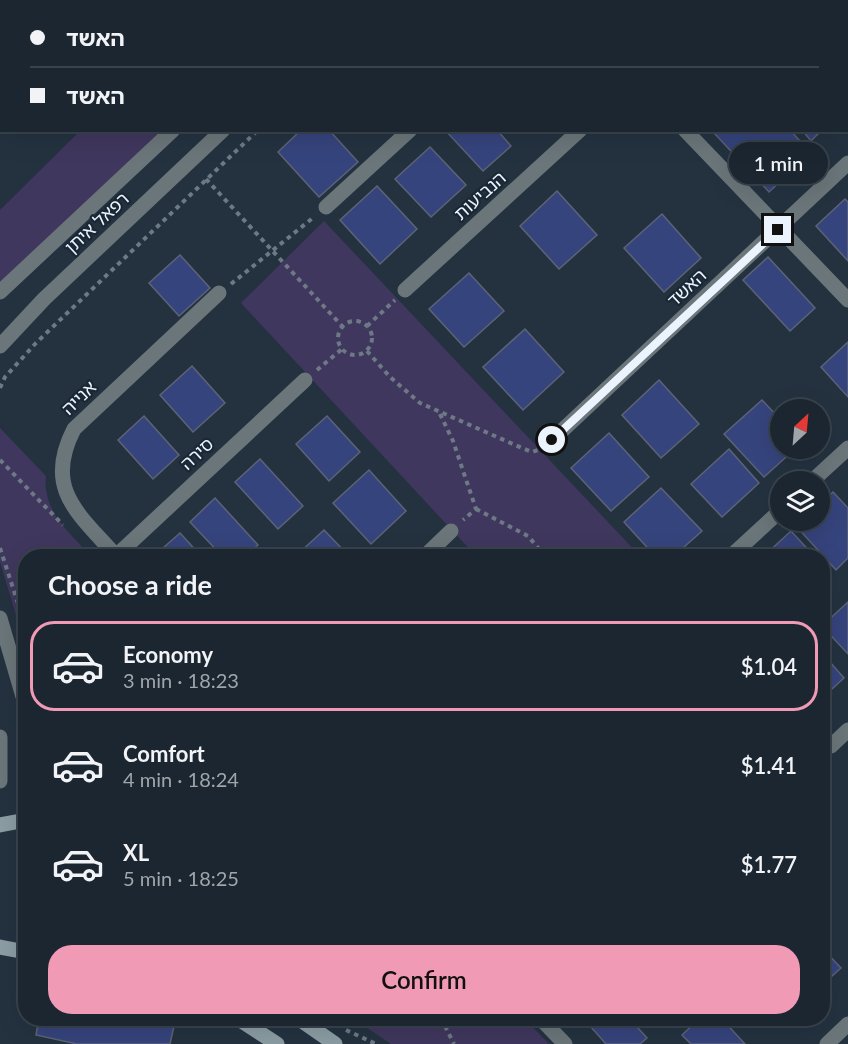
<!DOCTYPE html>
<meta charset="utf-8">
<style>
body{margin:0;font-family:Lato,"Noto Sans Hebrew",sans-serif;background:#28323c;color:#f1f3f6;height:100vh;display:flex;flex-direction:column;font-size:22px;white-space:nowrap}
*{box-sizing:border-box;margin:0}
p{font-size:20px;color:#a0a5ab}
.icon{flex:none;width:33px;height:33px;fill:none;stroke:currentColor;stroke-width:2;stroke-linecap:round;stroke-linejoin:round}
.map{position:relative;flex:1;overflow:hidden}
.drawer{position:absolute;left:18px;top:549px;width:812px;height:477px;display:flex;flex-direction:column;background:#1b2630;border-radius:24px;box-shadow:0 6px 24px #0002,0 0 0 2px #39434c}
.drawer>*{flex:none}
.guide{position:absolute;left:0px;top:0px;width:849px;height:132px;box-shadow:0 6px 24px #0002,0 0 0 2px #39434c;display:grid;align-content:center;height:132px;padding:0 30px;background:#1b2630}
.needle{width:39px;rotate:26deg}
.buttons{position:absolute;left:770px;top:399px;display:grid;gap:12px}
.buttons a{display:grid;place-items:center;width:60px;height:60px;border-radius:50%;background:#1b2630;box-shadow:0 6px 24px #0002,0 0 0 2px #39434c;font-size:30px}
.end{position:absolute;width:27px;height:27px;margin:-14px;border:8px solid #ebf4fe;background:#111;box-shadow:0 0 0 3px #111}
.from{border-radius:50%}
.bubble{position:absolute;height:42px;border-radius:21px;background:#1b2630;box-shadow:0 6px 24px #0002,0 0 0 2px #39434c;font-size:20px;font-weight:600;line-height:42px;text-align:center}
.guide b{display:flex;align-items:center;gap:21px;height:57px;font-size:22px}
.guide b+b{border-top:2px solid #39434c}
.guide i{width:15px;height:15px;background:#f1f3f6}
ul{padding:0;list-style:none}
li{display:flex;align-items:center;gap:18px;height:90px;margin:0 12px 9px;padding:0 18px;border:3px solid transparent;border-radius:24px}
li div{flex:1}
li b{display:block;font-size:22px}
li em{font-style:normal;font-weight:600}
li.selected{border-color:#f09ab5}
li>.icon{width:54px;height:54px;stroke-width:1.5}
h2{padding:0 30px;font-size:27px;line-height:72px}
.cta{display:flex;gap:12px;margin-top:auto;padding:12px 30px}
.cta a{flex:1;height:69px;border-radius:24px;background:#f09ab5;color:#111;font-size:24px;font-weight:600;line-height:69px;text-align:center}
.map>svg:first-child{display:block}
.green{fill:#40375e}
.building{fill:#36447d;stroke:#5d6376;stroke-width:1.5}
.lines{fill:none;stroke-linecap:round;stroke-linejoin:round}
.path{stroke:#6d7985;stroke-width:4;stroke-dasharray:4.5 4.5;stroke-linecap:butt}
.minor{stroke:#6b767a;stroke-width:15}
.tertiary{stroke:#6b767a;stroke-width:15}
.secondary{stroke:#8c9da4;stroke-width:15}
.route{stroke:#ebf4fe;stroke-width:8}
.labels{text-anchor:middle;stroke-width:4.5;stroke-linejoin:round;paint-order:stroke}
.street-label{font-size:18px;fill:#ebf4fe;stroke:#1a2835}
</style>
<div class="map">
<svg width="848" height="1044" viewBox="0 0 848 1044">
<rect width="100%" height="100%" fill="#243240"/>
<g class="green">
<path d="M80,131H163L0,283V210Z"/>
<path d="M324,221L640,556H476L241,303Z"/>
<path d="M0,428L46,476C42,511 69,532 91,556H26L25,645L0,562Z"/>
<path d="M354,1019H525L549,1044H391Z"/>
</g>
<g class="building">
<path d="M301,130H329L358,162L319,197L278,152Z"/>
<path d="M445,130H497L511,146L483,171Z"/>
<path d="M716,130H790L811,153L769,192L714,133Z"/>
<path d="M802,130H822L811,141Z"/>
<path d="M430,147L466,185L431,217L395,179Z"/>
<path d="M377,186L417,229L380,264L340,220Z"/>
<path d="M557,191L597,235L559,269L520,226Z"/>
<path d="M845,199L848,202V261L816,226Z"/>
<path d="M662,214L701,258L664,292L624,248Z"/>
<path d="M180,255L210,288L179,316L149,283Z"/>
<path d="M768,257L815,308L790,331L743,280Z"/>
<path d="M469,273L504,311L464,347L429,309Z"/>
<path d="M525,329L564,372L523,410L483,367Z"/>
<path d="M848,342V397L821,367Z"/>
<path d="M192,366L225,403L193,432L160,395Z"/>
<path d="M659,380L699,424L661,458L622,415Z"/>
<path d="M762,400L780,419V448H796L764,477L724,434Z"/>
<path d="M144,416L179,455L153,479L118,440Z"/>
<path d="M327,416L360,452L329,481L296,444Z"/>
<path d="M609,433L649,477L611,511L571,468Z"/>
<path d="M729,449L759,483L722,517L691,484Z"/>
<path d="M260,459L303,506L278,529L235,482Z"/>
<path d="M369,470L406,511L371,544L333,503Z"/>
<path d="M661,488L702,531L674,556H655L624,522Z"/>
<path d="M833,492L848,508V558L836,570L796,526L802,520H819V505Z"/>
<path d="M215,498L258,545L246,556H222L190,522Z"/>
<path d="M324,530L349,556H302L299,553Z"/>
<path d="M791,531L814,556H764Z"/>
<path d="M180,533L201,556H154Z"/>
<path d="M848,602V654L822,626Z"/>
<path d="M822,653L844,678L822,698Z"/>
<path d="M822,948L841,968L822,985Z"/>
<path d="M39,1018H142L174,1026L170,1044H77L36,1035Z"/>
<path d="M583,1018H629L647,1038L640,1044H606Z"/>
<path d="M700,1018H721L745,1044H691L682,1035Z"/>
</g>
<g class="lines">
<g class="path">
<path d="M403,2L405,0"/>
<path d="M206,179L343,327"/>
<path d="M231,284L314,217"/>
<circle cx="355" cy="338" r="17"/>
<path d="M367,326L395,300"/>
<path d="M367,351L390,377L420,403L522,448L532,452L538,450"/>
<path d="M317,370L342,349"/>
<path d="M0,388L5,377L36,343L258,130"/>
<path d="M440,414L453,441L476,509L463,520"/>
<path d="M0,460L63,525"/>
<path d="M476,509L528,536L545,556"/>
<path d="M0,548L26,628"/>
<path d="M441,1018L454,1044"/>
<path d="M346,1030L376,1044"/>
</g>
<g class="minor">
<path d="M566,0L567,2"/>
<path d="M551,2L553,0"/>
<path d="M715,2L716,0"/>
<path d="M685,130L848,300"/>
<path d="M326,207L410,130"/>
<path d="M405,290L580,130"/>
<path d="M552,440L848,163"/>
<path d="M811,482L848,448"/>
<path d="M116,556C79,514 43,489 74,429L219,293"/>
<path d="M116,556L305,380"/>
<path d="M425,556L451,531"/>
<path d="M731,556L780,511"/>
<path d="M831,746L848,730"/>
<path d="M540,1018L565,1044"/>
</g>
<g class="tertiary">
<path d="M308,2L310,0"/>
<path d="M361,2L362,0"/>
<path d="M0,292L173,130"/>
<path d="M0,346L44,299L223,130"/>
<path d="M0,618L26,707"/>
<path d="M0,737V781"/>
<path d="M827,1044L848,1024"/>
</g>
<g class="secondary">
<path d="M0,825L26,820"/>
<path d="M0,947L26,952"/>
<path d="M237,1018L277,1044"/>
<path d="M298,1018L335,1044"/>
</g>
</g>
<g class="lines">
<path class="route" d="M552,440L778,230"/>
</g>
<g class="labels">
<g class="street-label">
<text transform="translate(480 196) rotate(-42)" y="6">הנביעות</text>
<text transform="translate(97 223) rotate(-43)" y="6">רפאל איתן</text>
<text transform="translate(687 288) rotate(-43)" y="6">האשד</text>
<text transform="translate(79 398) rotate(-44)" y="6">אנייה</text>
<text transform="translate(197 454) rotate(-43)" y="6">סירה</text>
</g>
</g>
</svg>
<div class="buttons">
<a><svg class="needle" viewBox="-14 -14 28 28"><path d="M0-13l5 13h-10z" fill="#e53935"/><path d="M0 13l5-13h-10z" fill="#a0a5ab"/></svg></a>
<a><svg class="icon" aria-label="layers" viewBox="0 0 24 24"><path d="M12 4l9 5-9 5-9-5zM3 14l9 5 9-5"/></svg></a>
</div>
<i class="end from" style="left:552px;top:440px"></i>
<i class="end" style="left:778px;top:230px"></i>
<div class="bubble" style="left:729px;top:142px;width:99px">1 min</div>
<div class="guide">
<b><i class="from"></i>האשד</b>
<b><i></i>האשד</b>
</div>
<section class="drawer">
<h2>Choose a ride</h2>
<ul>
<li class="selected"><svg class="icon" aria-label="car" viewBox="0 0 24 24"><path d="M5 17H2v-5l4-1 3-4h7l3 4 3 1v5h-3M9 17h6M6 11h13"/><circle cx="7" cy="17" r="2"/><circle cx="17" cy="17" r="2"/></svg><div><b>Economy</b><p>3 min · 18:23</p></div><em>$1.04</em></li>
<li><svg class="icon" aria-label="car" viewBox="0 0 24 24"><path d="M5 17H2v-5l4-1 3-4h7l3 4 3 1v5h-3M9 17h6M6 11h13"/><circle cx="7" cy="17" r="2"/><circle cx="17" cy="17" r="2"/></svg><div><b>Comfort</b><p>4 min · 18:24</p></div><em>$1.41</em></li>
<li><svg class="icon" aria-label="car" viewBox="0 0 24 24"><path d="M5 17H2v-5l4-1 3-4h7l3 4 3 1v5h-3M9 17h6M6 11h13"/><circle cx="7" cy="17" r="2"/><circle cx="17" cy="17" r="2"/></svg><div><b>XL</b><p>5 min · 18:25</p></div><em>$1.77</em></li>
</ul>
<div class="cta"><a>Confirm</a></div>
</section>
</div>
